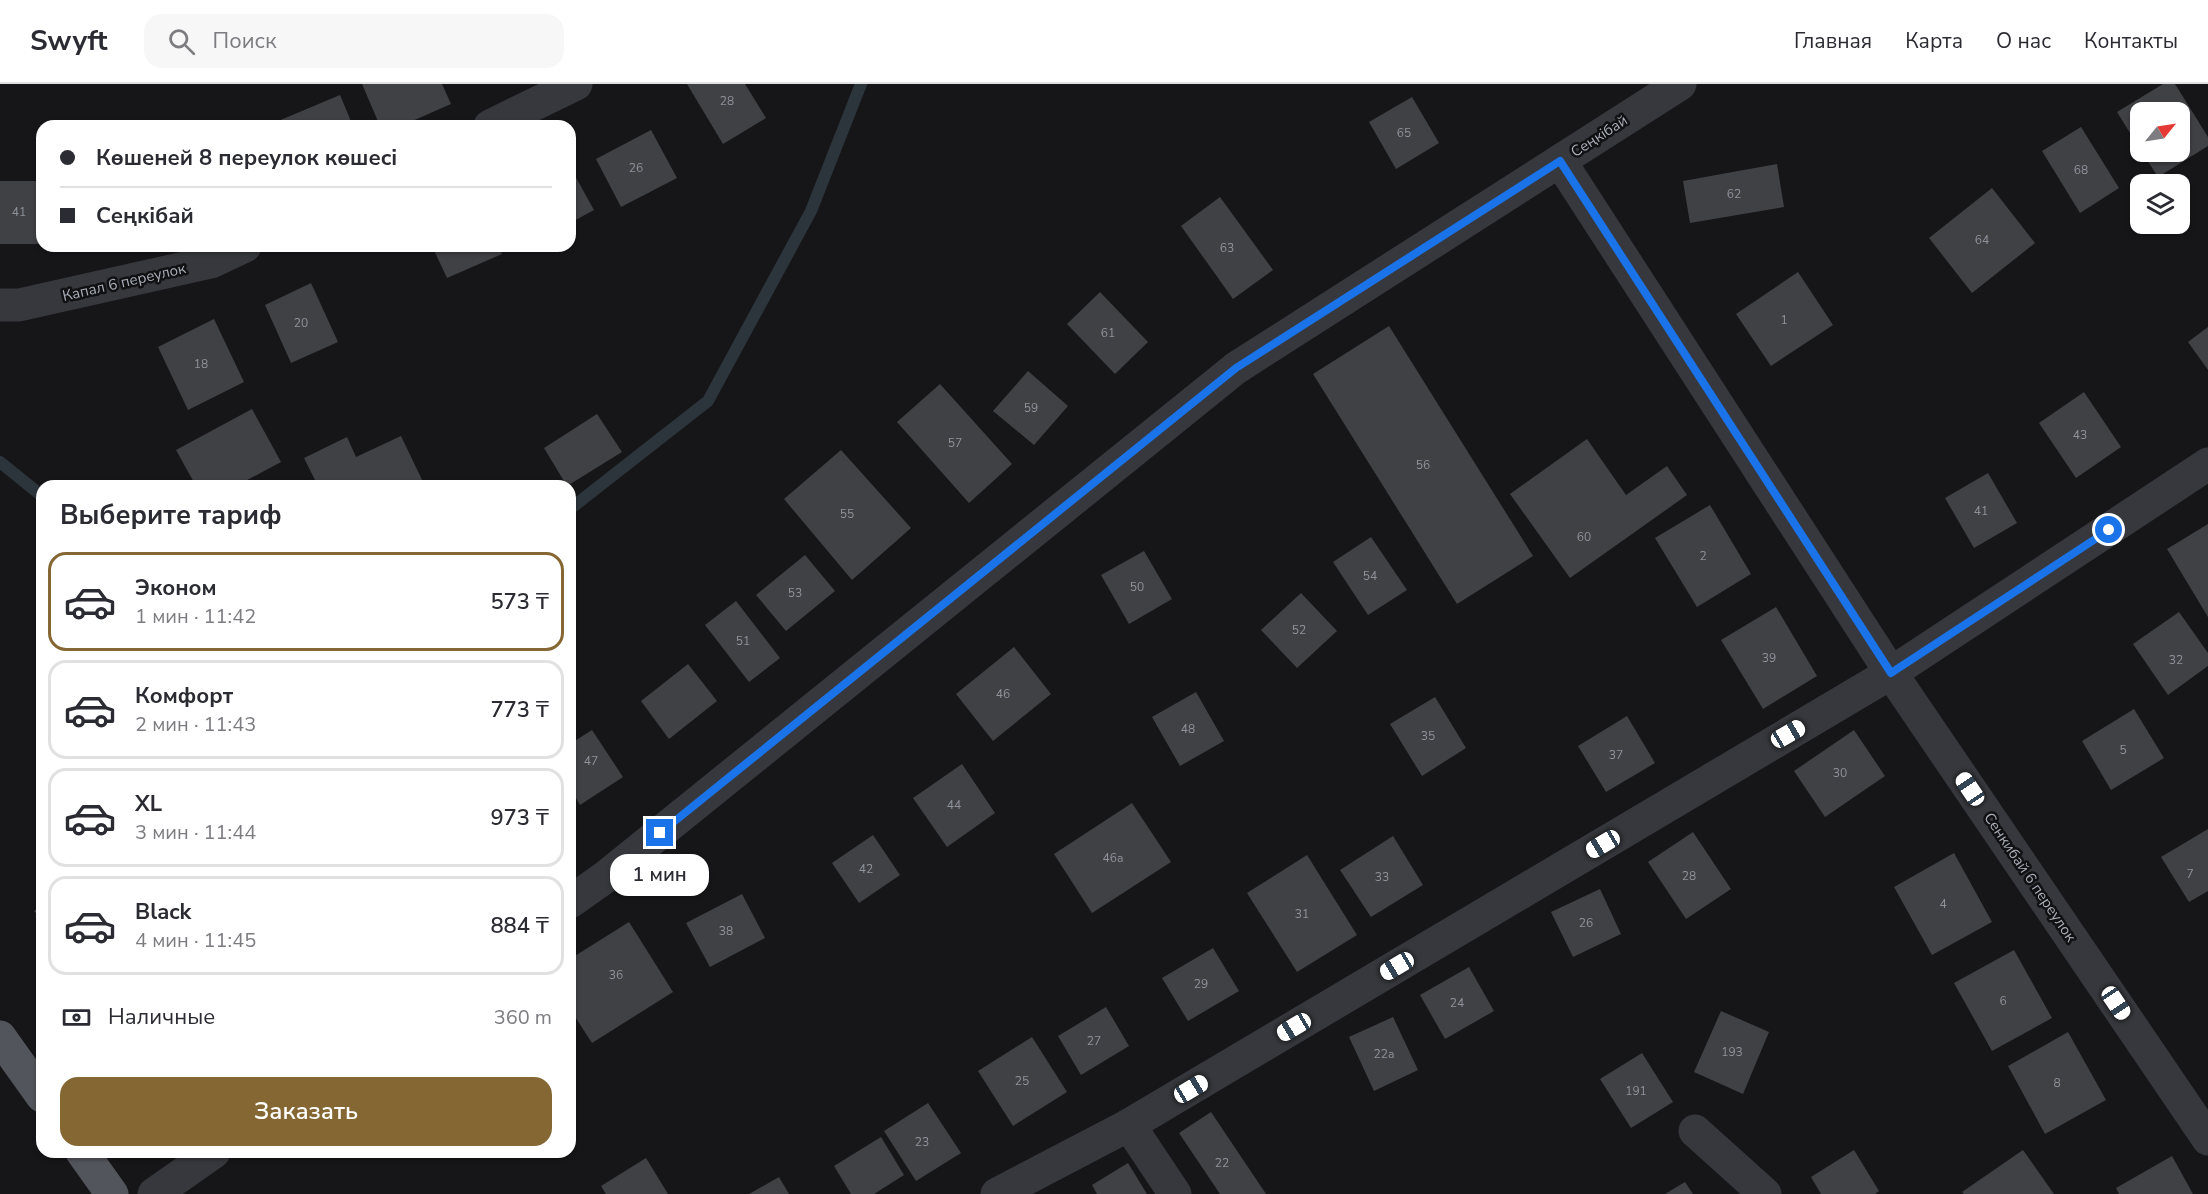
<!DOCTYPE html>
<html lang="ru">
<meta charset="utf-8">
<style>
body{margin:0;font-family:"Nunito Sans",sans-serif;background:#f7f7f7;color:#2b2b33;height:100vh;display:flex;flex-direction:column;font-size:22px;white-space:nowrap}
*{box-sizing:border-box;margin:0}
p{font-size:20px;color:#7c7c81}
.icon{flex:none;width:33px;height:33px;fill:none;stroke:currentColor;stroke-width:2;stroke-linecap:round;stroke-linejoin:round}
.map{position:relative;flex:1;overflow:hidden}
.drawer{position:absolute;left:36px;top:396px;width:540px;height:678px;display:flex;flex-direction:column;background:#fff;border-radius:18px;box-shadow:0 2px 4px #0004}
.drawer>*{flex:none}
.guide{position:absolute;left:36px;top:36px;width:540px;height:132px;border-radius:18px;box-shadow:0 2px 4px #0004;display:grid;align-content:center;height:132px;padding:0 24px;background:#fff}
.needle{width:39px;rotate:60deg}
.tools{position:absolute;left:2130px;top:18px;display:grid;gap:12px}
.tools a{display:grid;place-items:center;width:60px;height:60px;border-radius:12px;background:#fff;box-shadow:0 2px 4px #0004;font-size:30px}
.end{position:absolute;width:27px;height:27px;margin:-14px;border:8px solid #1a73e8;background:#fff;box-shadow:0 0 0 3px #fff}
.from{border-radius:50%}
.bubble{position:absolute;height:42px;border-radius:18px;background:#fff;box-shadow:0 2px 4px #0004;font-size:20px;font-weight:600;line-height:42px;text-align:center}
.car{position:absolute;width:18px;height:36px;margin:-18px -9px;border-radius:8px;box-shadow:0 0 4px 2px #0007;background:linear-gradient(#fff 24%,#345 0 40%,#fff 0 76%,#345 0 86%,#fff 0)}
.guide b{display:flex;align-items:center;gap:21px;height:57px;font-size:22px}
.guide b+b{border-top:2px solid #e1e1e2}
.guide i{width:15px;height:15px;background:#2b2b33}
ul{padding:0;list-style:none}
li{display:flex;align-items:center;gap:18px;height:99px;margin:0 12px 9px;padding:0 12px;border:3px solid #e1e1e2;border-radius:18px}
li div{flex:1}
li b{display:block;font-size:22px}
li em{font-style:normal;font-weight:600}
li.active{border-color:#856733}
li>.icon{width:54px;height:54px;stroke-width:1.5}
h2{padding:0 24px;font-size:27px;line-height:72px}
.pay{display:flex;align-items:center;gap:15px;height:66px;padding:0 24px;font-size:22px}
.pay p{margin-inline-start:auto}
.action{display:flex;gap:12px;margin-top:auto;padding:12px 24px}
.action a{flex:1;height:69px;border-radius:18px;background:#856733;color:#fff;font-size:24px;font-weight:600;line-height:69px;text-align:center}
header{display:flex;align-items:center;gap:36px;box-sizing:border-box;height:84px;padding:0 30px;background:#fff;border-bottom:2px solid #e1e1e2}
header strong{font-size:28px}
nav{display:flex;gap:33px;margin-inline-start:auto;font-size:21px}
.search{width:420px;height:54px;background:#f7f7f7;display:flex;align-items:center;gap:15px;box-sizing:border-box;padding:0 21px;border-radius:18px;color:#7c7c81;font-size:22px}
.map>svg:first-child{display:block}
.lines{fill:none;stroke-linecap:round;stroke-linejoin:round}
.stream{stroke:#2c353c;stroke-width:12}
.building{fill:#404145}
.minor{stroke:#37383d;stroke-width:33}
.major{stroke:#53555c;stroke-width:33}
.route{stroke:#1a73e8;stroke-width:8}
.labels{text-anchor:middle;stroke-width:5;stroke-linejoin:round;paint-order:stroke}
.number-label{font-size:12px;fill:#8e929b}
.street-label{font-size:15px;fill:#a8adb8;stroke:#111113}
</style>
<header>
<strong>Swyft</strong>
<div class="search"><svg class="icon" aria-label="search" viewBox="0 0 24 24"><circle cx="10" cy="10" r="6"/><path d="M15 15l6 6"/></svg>Поиск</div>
<nav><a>Главная</a><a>Карта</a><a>О нас</a><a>Контакты</a></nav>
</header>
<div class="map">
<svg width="2208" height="1110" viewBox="0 0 2208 1110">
<rect width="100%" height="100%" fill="#161618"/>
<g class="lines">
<g class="stream">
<path d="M0,378L42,412"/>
<path d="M570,425L708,317L811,127L861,0"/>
</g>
</g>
<g class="building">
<path d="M362,0H442L451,20L401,42H380Z"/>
<path d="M687,0H745L766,34L723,60Z"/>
<path d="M2163,0H2175L2208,53V62L2158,93L2142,68H2180V28H2140V65L2117,28Z"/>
<path d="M340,11L353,42H272L271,40Z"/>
<path d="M1412,13L1439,59L1396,85L1369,38Z"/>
<path d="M2081,43L2119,104L2080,129L2042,67Z"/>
<path d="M651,46L677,94L621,123L596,75Z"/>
<path d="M1777,80L1784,123L1690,139L1683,97Z"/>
<path d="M570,83L594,126L570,139Z"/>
<rect x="0" y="97" width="38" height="63"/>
<path d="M1992,104L2035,159L1972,209L1929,154Z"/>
<path d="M1220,113L1273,186L1233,215L1181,142Z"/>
<path d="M432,162H499L502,170L447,194Z"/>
<path d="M1798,188L1833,241L1771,282L1736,230Z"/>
<path d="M311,199L338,258L291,279L265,221Z"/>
<path d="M1100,208L1148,258L1115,290L1067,240Z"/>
<path d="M214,235L244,298L188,326L158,263Z"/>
<path d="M1389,242L1533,472L1457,520L1313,290Z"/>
<path d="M2208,243V286L2188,258Z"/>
<path d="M1028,287L1068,322L1034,361L993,327Z"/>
<path d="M940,300L1012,380L969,419L897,338Z"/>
<path d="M2084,308L2121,363L2076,394L2039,339Z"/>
<path d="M252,325L281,378L236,402H196L176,366Z"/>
<path d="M597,330L622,368L567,402L544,364Z"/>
<path d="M401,352L425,402H318L304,374L347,353L356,373Z"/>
<path d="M1587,355L1626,411L1667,382L1687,411L1570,494L1510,410Z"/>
<path d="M841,366L911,444L852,496L784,415Z"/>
<path d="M1988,389L2017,439L1974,464L1945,414Z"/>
<path d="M1710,421L1751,490L1697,523L1655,454Z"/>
<path d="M2208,440V533L2167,465Z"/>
<path d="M1371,453L1407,506L1368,531L1333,478Z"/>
<path d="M1144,467L1172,515L1129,540L1101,491Z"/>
<path d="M805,471L835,507L786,547L756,511Z"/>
<path d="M1301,509L1337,547L1297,584L1261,546Z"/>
<path d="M736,517L780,574L749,598L705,541Z"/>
<path d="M1776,523L1817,592L1763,625L1721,556Z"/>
<path d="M2179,528L2208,569V582L2168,611L2133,560Z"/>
<path d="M1014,563L1051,610L993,657L956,610Z"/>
<path d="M688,580L717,617L669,655L641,617Z"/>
<path d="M1196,608L1224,657L1180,682L1152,633Z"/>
<path d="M1435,613L1466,664L1422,692L1390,640Z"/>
<path d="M2134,625L2164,674L2111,706L2082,657Z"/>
<path d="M1627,632L1655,679L1606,708L1578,662Z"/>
<path d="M592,646L623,693L580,721L570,704V660Z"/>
<path d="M1854,646L1885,692L1825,733L1794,687Z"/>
<path d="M962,680L995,729L947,763L913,714Z"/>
<path d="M1132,719L1171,778L1092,829L1054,770Z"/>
<path d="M2208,745V807L2189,818L2161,773Z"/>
<path d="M1693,748L1731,805L1686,835L1648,778Z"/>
<path d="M873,751L900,791L859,819L832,779Z"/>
<path d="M1393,752L1423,801L1371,833L1340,786Z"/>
<path d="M1954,769L1992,838L1932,871L1894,803Z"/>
<path d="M1307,771L1357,851L1297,888L1247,809Z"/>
<path d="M1600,805L1621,850L1573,873L1551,828Z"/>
<path d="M742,810L765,854L710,883L686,839Z"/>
<path d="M42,821V837L34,827Z"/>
<path d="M629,838L673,908L592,959L570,925V875Z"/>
<path d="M1213,864L1239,907L1188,937L1162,894Z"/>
<path d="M2014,866L2052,934L1992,967L1954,899Z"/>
<path d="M1469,883L1494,927L1445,955L1420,911Z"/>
<path d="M1106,923L1129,962L1081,991L1058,952Z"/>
<path d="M1721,927L1769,948L1743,1010L1694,988Z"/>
<path d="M1393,933L1418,986L1374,1007L1349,953Z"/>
<path d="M2068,948L2106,1016L2045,1050L2008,982Z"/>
<path d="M1032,953L1067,1008L1013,1042L978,987Z"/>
<path d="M1642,969L1673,1018L1631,1044L1600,995Z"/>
<path d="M928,1019L961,1069L916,1097L884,1047Z"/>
<path d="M1211,1028L1266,1110H1220L1179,1049Z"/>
<path d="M881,1053L904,1091L874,1110H851L834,1082Z"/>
<path d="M1854,1066L1879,1107L1875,1110H1821L1811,1093Z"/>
<path d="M2023,1066L2054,1110H1964L1962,1108Z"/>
<path d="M2172,1072L2193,1110H2119L2116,1104Z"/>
<path d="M646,1074L668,1110H606L601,1102Z"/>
<path d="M1128,1079L1147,1110H1097L1092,1101Z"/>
<path d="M779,1093L789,1110H749Z"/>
<path d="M1685,1098L1693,1110H1665Z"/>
</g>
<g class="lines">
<g class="minor">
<path d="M490,42L576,0"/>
<path d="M1560,77L1891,589L2208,1055"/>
<path d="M0,221H19L211,178L245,162"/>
<path d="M570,818L604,794L1236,284L1680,0"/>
<path d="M1129,1041L1175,1110"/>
<path d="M1695,1047L1765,1110"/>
<path d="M154,1110L214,1068"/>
<path d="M997,1110L1129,1041L1891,589L2208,380"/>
</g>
<g class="major">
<path d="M0,953L42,1012"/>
<path d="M82,1068L112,1110"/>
</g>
</g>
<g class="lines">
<path class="route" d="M660,749L1236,284L1560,77L1891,589L2109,446"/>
</g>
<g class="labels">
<g class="number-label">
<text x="727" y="21">28</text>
<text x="1404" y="53">65</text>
<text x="636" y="88">26</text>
<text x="2081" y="90">68</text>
<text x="1734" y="114">62</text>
<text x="19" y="132">41</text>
<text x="1982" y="160">64</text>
<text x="1227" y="168">63</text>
<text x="1784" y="240">1</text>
<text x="301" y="243">20</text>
<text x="1108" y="253">61</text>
<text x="201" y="284">18</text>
<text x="1031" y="328">59</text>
<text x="2080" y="355">43</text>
<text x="955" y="363">57</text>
<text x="1423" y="385">56</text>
<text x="1981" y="431">41</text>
<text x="847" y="434">55</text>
<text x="1584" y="457">60</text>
<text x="1703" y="476">2</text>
<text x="1370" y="496">54</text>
<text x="1137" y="507">50</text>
<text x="795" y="513">53</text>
<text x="1299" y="550">52</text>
<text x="743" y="561">51</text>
<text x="1769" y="578">39</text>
<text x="2176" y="580">32</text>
<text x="1003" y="614">46</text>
<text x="1188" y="649">48</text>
<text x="1428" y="656">35</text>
<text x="2123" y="670">5</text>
<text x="1616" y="675">37</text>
<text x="591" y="681">47</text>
<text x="1840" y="693">30</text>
<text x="954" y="725">44</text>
<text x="1113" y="778">46а</text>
<text x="866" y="789">42</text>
<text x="2190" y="794">7</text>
<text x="1689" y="796">28</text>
<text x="1382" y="797">33</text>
<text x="1943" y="824">4</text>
<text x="1302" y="834">31</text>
<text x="1586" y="843">26</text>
<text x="726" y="851">38</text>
<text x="616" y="895">36</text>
<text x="1201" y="904">29</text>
<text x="2003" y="921">6</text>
<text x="1457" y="923">24</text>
<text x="1094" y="961">27</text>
<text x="1732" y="972">193</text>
<text x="1384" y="974">22а</text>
<text x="1022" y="1001">25</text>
<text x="2057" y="1003">8</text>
<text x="1636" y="1011">191</text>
<text x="922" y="1062">23</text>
<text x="1222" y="1083">22</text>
</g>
<g class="street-label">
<text transform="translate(1599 52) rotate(-33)" y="5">Сеңкібай</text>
<text transform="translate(124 198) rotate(-13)" y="5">Капал 6 переулок</text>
<text transform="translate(2030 793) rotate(56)" y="5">Сенкибай 6 переулок</text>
</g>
</g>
</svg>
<div class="tools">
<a><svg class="needle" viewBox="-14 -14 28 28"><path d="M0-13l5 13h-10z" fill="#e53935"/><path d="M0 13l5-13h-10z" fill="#7c7c81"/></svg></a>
<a><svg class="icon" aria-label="layers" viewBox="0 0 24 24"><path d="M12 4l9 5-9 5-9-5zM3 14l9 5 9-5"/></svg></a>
</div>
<i class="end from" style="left:2109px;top:446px"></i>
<i class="end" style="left:660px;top:749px"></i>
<div class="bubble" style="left:610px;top:770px;width:99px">1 мин</div>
<i class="car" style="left:1788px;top:650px;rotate:60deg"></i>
<i class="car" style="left:1970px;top:705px;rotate:326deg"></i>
<i class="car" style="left:1603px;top:760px;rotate:239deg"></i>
<i class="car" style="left:1397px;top:882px;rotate:239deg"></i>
<i class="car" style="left:2116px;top:919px;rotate:146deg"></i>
<i class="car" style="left:1294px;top:943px;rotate:239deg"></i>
<i class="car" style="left:1191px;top:1005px;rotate:59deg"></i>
<div class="guide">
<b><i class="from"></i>Көшеней 8 переулок көшесі</b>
<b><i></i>Сеңкібай</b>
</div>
<section class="drawer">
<h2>Выберите тариф</h2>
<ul>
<li class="active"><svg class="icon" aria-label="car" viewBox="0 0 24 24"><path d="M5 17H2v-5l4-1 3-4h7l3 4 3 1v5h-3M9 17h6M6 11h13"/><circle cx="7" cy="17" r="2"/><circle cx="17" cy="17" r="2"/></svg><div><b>Эконом</b><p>1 мин · 11:42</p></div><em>573 ₸</em></li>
<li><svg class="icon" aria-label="car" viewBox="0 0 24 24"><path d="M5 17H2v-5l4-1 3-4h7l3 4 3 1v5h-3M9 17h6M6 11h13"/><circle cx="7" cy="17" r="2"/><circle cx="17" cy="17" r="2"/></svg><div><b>Комфорт</b><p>2 мин · 11:43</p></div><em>773 ₸</em></li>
<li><svg class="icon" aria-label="car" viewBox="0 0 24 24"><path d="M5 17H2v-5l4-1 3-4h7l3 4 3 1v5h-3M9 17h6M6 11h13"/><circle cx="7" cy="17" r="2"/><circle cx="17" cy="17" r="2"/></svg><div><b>XL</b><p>3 мин · 11:44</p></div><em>973 ₸</em></li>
<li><svg class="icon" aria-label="car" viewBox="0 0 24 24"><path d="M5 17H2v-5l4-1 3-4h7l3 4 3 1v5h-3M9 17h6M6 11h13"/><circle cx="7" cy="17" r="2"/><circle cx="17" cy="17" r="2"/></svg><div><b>Black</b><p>4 мин · 11:45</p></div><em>884 ₸</em></li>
</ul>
<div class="pay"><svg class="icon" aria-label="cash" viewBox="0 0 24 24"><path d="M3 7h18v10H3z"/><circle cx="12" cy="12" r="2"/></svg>Наличные<p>360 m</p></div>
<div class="action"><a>Заказать</a></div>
</section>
</div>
